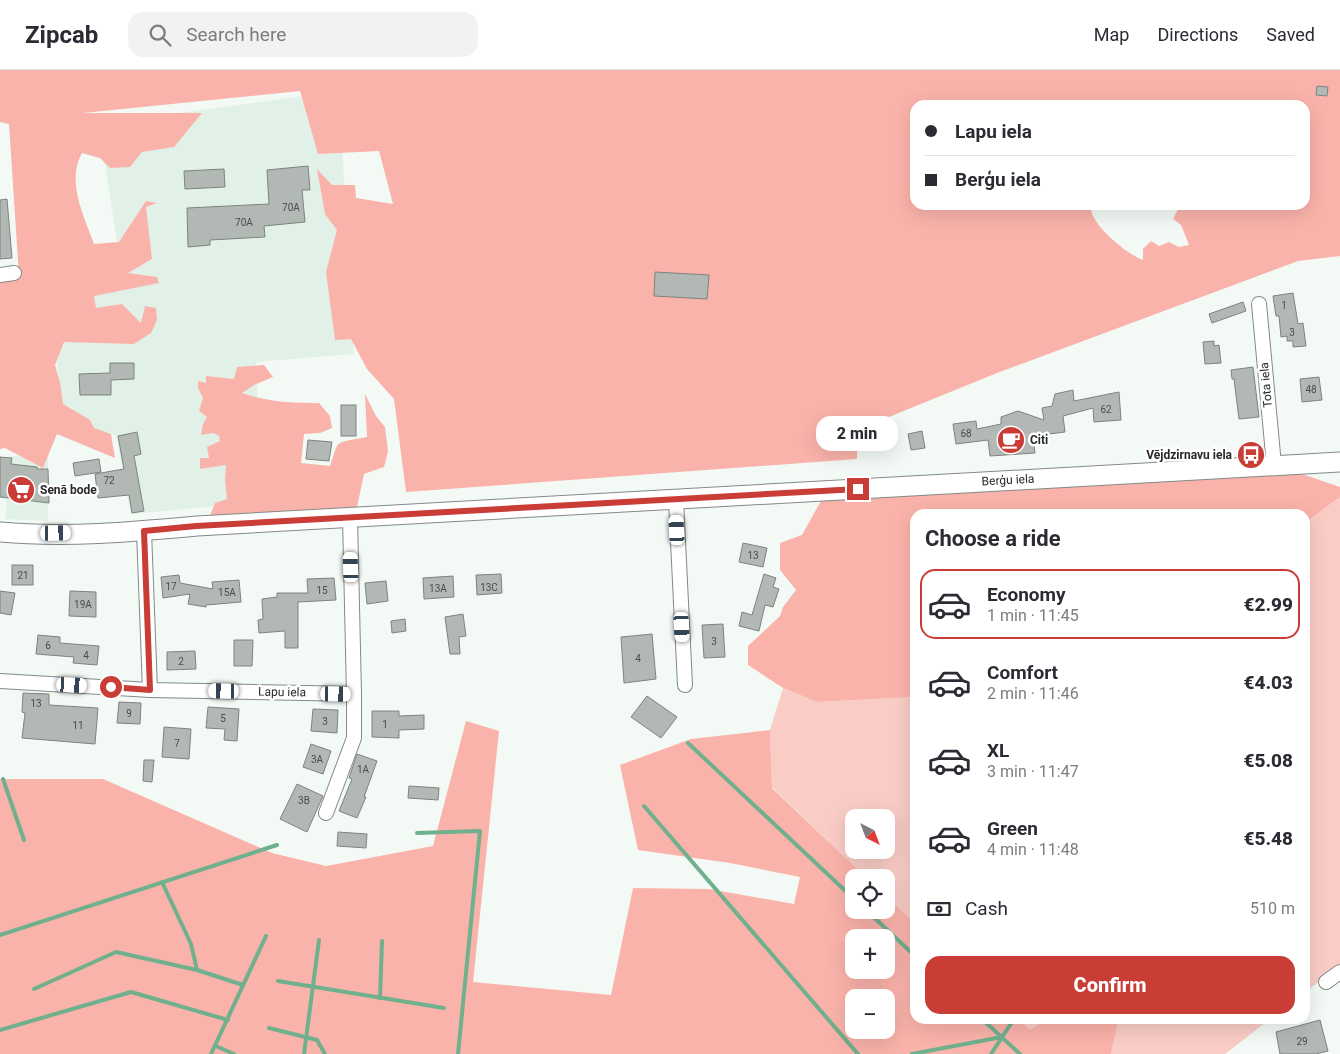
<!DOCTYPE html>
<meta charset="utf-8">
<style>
body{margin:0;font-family:Roboto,sans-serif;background:#f2f2f3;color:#2b2b33;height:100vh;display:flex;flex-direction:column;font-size:19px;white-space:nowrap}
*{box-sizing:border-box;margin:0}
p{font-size:16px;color:#7c7c81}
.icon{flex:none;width:28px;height:28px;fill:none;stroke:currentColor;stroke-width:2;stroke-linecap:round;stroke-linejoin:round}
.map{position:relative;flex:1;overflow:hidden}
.panel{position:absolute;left:910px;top:439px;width:400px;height:515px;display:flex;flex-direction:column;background:#fff;border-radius:15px;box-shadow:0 5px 20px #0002}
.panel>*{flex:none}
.hud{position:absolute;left:910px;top:30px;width:400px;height:110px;border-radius:15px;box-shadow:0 5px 20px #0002;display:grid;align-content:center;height:110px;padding:0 15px;background:#fff}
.needle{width:32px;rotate:138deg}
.fabs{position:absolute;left:845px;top:739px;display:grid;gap:10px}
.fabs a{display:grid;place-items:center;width:50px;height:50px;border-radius:10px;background:#fff;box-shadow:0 5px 20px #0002;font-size:25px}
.end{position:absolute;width:22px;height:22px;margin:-11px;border:6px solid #ca3c36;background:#fff;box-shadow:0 0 0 2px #fff}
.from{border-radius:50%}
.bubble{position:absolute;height:35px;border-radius:15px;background:#fff;box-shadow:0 5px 20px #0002;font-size:16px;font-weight:800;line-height:35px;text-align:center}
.car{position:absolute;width:15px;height:30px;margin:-15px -8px;border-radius:6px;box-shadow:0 0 4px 1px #0007;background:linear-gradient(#fff 24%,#345 0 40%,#fff 0 76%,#345 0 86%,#fff 0)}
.hud b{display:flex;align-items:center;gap:18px;height:48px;font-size:19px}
.hud b+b{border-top:1px solid #e1e1e2}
.hud i{width:12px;height:12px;background:#2b2b33}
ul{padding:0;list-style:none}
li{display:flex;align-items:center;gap:15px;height:70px;margin:0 10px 8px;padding:0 5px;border:2px solid transparent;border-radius:15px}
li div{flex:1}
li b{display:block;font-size:19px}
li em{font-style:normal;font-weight:800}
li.active{border-color:#ca3c36}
li>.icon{width:45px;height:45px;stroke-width:1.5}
h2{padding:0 15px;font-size:22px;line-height:60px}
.pay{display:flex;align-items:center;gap:12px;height:55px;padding:0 15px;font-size:19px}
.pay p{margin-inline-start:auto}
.cta{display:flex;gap:10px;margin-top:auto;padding:10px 15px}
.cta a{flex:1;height:58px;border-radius:15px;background:#ca3c36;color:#fff;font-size:20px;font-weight:800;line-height:58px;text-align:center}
header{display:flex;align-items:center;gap:30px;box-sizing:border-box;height:70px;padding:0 25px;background:#fff;border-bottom:1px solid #e1e1e2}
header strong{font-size:24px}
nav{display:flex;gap:28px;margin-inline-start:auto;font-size:18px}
.search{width:350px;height:45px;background:#f2f2f3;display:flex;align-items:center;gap:12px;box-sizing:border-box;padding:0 18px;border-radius:15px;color:#7c7c81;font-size:19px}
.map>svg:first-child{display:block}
.built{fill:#e2f1e8}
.green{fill:#faccc6;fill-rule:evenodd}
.forest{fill:#fab3aa;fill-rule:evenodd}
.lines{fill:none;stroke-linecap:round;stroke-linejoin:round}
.stream{stroke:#70b08d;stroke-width:4}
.building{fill:#b2b9b5;stroke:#7d837f}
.minor-casing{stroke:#838a85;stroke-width:16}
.secondary-casing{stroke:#838a85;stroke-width:21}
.minor{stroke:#fff;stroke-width:14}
.secondary{stroke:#fff;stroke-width:19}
.route{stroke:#ca3c36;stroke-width:6}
.labels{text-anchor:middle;stroke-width:5;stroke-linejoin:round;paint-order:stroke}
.number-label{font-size:10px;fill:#494d4a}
.street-label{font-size:12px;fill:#262927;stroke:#fff}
.poi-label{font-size:12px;font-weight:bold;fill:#262927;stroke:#fff;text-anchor:start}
</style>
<header>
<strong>Zipcab</strong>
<div class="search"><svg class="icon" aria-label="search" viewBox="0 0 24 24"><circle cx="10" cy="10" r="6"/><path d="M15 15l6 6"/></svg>Search here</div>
<nav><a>Map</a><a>Directions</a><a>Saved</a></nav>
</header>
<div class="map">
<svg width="1340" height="984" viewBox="0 0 1340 984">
<rect width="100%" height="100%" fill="#f3faf6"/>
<g class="built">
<path d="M339,21L354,284L256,292L262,432L131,444L116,365L67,361L44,209L121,198L99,54Z"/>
<path d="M12,386L48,388V451L5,449Z"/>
</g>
<g class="green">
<path d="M1340,427V896L1305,922V453Z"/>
<path d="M783,618L817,632L915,627V853L886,826V808L866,807L772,717L770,660ZM854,748H886V780H854Z"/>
<path d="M1018,949H1047L1030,961Z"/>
<path d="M1119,949H1270L1225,984H1111Z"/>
</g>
<g class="forest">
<path d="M0,0H1340V186L1298,191L997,303L857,360V389L406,422L394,329L367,299L351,269L335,270L326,202L337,160L325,144L317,99L332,115H355L356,128L393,134L379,81L318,84L300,21L83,43H202L174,77L142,82L130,97L110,98L100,88L82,83C66,112 84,146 94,174L119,172L146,131L157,133L146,137L152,189L128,203L157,207L159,213L94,226L96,238L122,234L141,253L145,236L156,238L157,250L151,263L134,274L64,272L55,295L60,312L63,334L90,350L94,358L111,364L115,388L57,364L43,398L5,378L0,379V205L19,206L9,54L0,52ZM915,35H1305V135H1176L1178,139L1173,149L1181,155L1189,175L1179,177L1169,172L1159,176L1151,171L1143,179V190C1128,185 1087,152 1091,135H915Z"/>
<path d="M264,295L273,307L254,315L242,323C267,332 292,333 319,333L330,346L332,358L320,363L304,364L301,393L330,396C332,390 334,382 337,376C340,370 359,369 367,367L365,324L376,346L385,357L388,381L384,397L364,404L357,437L210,446L215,433L227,429L225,410L226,395L200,399V388H209L207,377L220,371L219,366L213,363L201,365L203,354L207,347L199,341L203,328L198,318V311L206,313V306L234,309L237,297Z"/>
<path d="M1293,401L1340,417V427L1305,453V444H915V627L817,632L783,618L748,595V576L780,546L783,537L796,520L780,500V473L802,465L822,429Z"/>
<path d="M466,651L499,661L473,912L611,925L633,818L709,819L794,834L800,807L730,793L638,780L620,695L691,669L770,660L772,718L866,807L854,808V840H886V826L915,853V949H1018L1030,960L1047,949H1119L1111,984H0V709H103L272,783L326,796L433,776ZM854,868H886V900H854ZM854,928H886V960H854Z"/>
</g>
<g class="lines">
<g class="stream">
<path d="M688,673L854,829"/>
<path d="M3,709L24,770"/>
<path d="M644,736L858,984"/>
<path d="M417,763L480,761L458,984"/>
<path d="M162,812L191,874L197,900"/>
<path d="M866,840L915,886"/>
<path d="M0,865L277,775"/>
<path d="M278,911L444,938"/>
<path d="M34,919L116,882L197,900L243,915"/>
<path d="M380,928L382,871"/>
<path d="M982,949L1020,984"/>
<path d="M269,958L317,970L325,984"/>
<path d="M0,960L131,922L228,950"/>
<path d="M216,976L234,984"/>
<path d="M211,984L266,866"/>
<path d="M304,984L319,870"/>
<path d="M912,984L1002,967"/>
<path d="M991,984L1014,949"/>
</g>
</g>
<g class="building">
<path d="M1317,16L1328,17L1327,26L1316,25Z"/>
<path d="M308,96L310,120H302L305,152L264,156L265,167L210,170V175L188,177L187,138L269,134L267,100Z"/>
<path d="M224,99L225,117L185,119L184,101Z"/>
<path d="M7,129L12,188L0,189V130Z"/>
<path d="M655,202L709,205L707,229L654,226Z"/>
<path d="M1293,223L1298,254L1303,253L1306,276L1293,277V271H1287V266L1281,267L1279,246H1276L1273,226Z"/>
<path d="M1243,232L1246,241L1212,253L1209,244Z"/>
<path d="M1214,271V276L1219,275L1221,293L1205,294L1203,272Z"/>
<path d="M110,293H134V309L111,310V325H80L79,304L110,303Z"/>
<path d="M1253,297L1259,347L1239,349L1234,309H1232L1231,300Z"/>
<path d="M1319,307L1322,330L1302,332L1300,309Z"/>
<path d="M1073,320L1074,331L1119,322L1121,350L1094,352L1093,338L1063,346L1065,362L1033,366L1035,383L990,386L988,370L956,374L953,354L976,351L977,359L1001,354V347L1018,341L1044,350L1042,338L1052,336L1055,324Z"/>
<rect x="341" y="335" width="15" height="31"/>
<path d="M922,361L925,378L911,380L908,364Z"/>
<path d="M137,362L141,384L134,386L144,441L132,443L129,425L98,428L95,404L124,399L118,366Z"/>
<path d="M308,370L332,372L329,391L306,389Z"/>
<path d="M0,387L12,388L11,394L37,397V399H48L49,433L0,427Z"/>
<path d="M99,389L101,402L75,406L73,393Z"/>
<path d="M743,473L767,478L763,497L739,492Z"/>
<rect x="12" y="495" width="21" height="20"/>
<path d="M501,504L502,523L477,525L476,505Z"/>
<path d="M764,504L776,508L773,517L779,519L773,537L765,535L759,561L739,556L742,542L752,545Z"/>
<path d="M179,505L180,513L213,519L212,512L239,510L241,532L206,535V537L188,534L190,524L163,528L161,507Z"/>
<path d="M453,506L454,527L424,529L423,508Z"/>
<path d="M334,508L336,530L298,532V578H285V561L259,563L258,550L263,549L262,529L277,527V523H308L307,509Z"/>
<path d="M386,511L388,531L367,534L365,513Z"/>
<path d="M0,521L15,523L11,545L0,543Z"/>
<path d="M70,521L96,522V547L69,546Z"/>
<path d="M463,544L466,566L459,567L460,584H450L445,547Z"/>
<path d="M405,549L406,561L392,563L391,551Z"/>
<path d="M723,554L725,587L704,588L702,555Z"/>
<path d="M652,564L656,609L624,613L621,567Z"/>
<path d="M38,565L60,567V573L99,576L97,595L73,593L74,587L36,584Z"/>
<path d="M234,570H253L252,596H234Z"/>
<path d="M195,581L196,599L167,600V582Z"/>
<path d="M23,623L49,624V635L98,638L95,674L22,668L25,643L22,642Z"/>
<path d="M647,626L677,647L661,668L631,647Z"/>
<path d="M119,632L141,633L140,654L117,653Z"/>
<path d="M208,637L239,639L237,671L224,670L225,659L206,658Z"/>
<path d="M313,639L338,640L337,663L311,661Z"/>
<path d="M372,641H399V646L424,645V659L399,660V668L372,667Z"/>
<path d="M164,657L191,659L189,689L162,687Z"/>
<path d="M311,674L331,681L323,704L303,697Z"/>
<path d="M357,684L377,691L364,727H366L357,748L339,741L352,709L349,708Z"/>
<path d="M144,690H154L152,712L143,711Z"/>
<path d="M297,714L323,726L307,762L280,749Z"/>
<path d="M409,716L439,718L438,730L408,728Z"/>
<path d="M338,762L367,764L366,778L337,776Z"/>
<path d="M1320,950L1328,981L1316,984H1280L1276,962Z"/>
</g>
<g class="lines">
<defs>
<g id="minor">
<path d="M0,205L14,203"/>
<path d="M1259,234L1274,395"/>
<path d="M676,430L685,615"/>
<path d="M144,461L150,620"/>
<path d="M0,611L150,620L354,624"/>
<path d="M326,743L354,668V624L350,448"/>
<path d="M1326,912L1340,902"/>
</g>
<path id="secondary" d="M0,462C65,468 132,462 197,456L1340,392"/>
</defs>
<use href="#minor" class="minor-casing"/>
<use href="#secondary" class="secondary-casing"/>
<use href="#minor" class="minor"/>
<use href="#secondary" class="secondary"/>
</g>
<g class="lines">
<path class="route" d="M111,617L150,620L144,461L196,456L858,419"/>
</g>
<defs>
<symbol id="cafe-disc" viewBox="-11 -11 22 22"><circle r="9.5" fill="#ca3c36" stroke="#fff"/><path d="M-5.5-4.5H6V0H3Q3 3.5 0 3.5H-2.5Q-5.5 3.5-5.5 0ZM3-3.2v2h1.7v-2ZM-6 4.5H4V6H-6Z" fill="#fff"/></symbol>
<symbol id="bus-disc" viewBox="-11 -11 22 22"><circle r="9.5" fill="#ca3c36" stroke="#fff"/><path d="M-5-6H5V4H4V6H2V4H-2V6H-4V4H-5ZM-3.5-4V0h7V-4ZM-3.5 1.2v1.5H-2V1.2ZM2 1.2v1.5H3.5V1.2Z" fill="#fff"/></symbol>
<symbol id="supermarket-disc" viewBox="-11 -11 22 22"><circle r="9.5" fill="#ca3c36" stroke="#fff"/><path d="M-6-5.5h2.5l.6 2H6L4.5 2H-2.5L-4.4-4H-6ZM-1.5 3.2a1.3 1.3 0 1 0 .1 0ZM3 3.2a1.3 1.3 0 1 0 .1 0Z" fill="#fff"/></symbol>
</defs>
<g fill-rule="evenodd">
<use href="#cafe-disc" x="995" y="354" width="32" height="32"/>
<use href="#bus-disc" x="1235" y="369" width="32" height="32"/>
<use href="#supermarket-disc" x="5" y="404" width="32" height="32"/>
</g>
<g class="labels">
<g class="number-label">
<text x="291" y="141">70A</text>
<text x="244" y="156">70A</text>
<text x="1284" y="239">1</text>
<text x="1292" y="266">3</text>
<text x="1311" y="323">48</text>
<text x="1106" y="343">62</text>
<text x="966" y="367">68</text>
<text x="109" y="414">72</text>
<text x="753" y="489">13</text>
<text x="23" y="509">21</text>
<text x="171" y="520">17</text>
<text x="489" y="521">13C</text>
<text x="438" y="522">13A</text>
<text x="322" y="524">15</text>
<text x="227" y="526">15A</text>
<text x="83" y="538">19A</text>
<text x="714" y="575">3</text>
<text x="48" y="579">6</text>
<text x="86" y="589">4</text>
<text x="638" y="592">4</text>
<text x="181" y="595">2</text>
<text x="36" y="637">13</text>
<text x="129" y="647">9</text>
<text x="223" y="652">5</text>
<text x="325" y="655">3</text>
<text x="385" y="658">1</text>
<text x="78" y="659">11</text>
<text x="177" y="677">7</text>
<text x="317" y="693">3A</text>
<text x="363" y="703">1A</text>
<text x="304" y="734">3B</text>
<text x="1302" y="975">29</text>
</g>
<g class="street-label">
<text transform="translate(1266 315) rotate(-95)" y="4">Tota iela</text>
<text transform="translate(1008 410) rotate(-3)" y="4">Berģu iela</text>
<text transform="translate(282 622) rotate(1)" y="4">Lapu iela</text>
</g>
<g class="poi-label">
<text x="1030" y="374">Citi</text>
<text x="1232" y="389" text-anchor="end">Vējdzirnavu iela</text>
<text x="40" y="424">Senā bode</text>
</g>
</g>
</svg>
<div class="fabs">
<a><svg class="needle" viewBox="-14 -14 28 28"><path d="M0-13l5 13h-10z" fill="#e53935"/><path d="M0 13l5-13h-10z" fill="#7c7c81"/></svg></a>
<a><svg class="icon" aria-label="locate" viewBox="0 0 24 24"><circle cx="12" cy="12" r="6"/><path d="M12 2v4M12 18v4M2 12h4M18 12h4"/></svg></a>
<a>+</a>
<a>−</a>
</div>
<i class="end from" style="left:111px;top:617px"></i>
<i class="end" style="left:858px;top:419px"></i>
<div class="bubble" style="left:816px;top:346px;width:82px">2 min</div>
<i class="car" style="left:677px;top:460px;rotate:357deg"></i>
<i class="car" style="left:56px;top:463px;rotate:89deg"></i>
<i class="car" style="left:351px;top:497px;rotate:358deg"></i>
<i class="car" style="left:682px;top:557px;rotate:177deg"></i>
<i class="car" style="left:72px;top:615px;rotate:93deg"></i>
<i class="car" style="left:224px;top:621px;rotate:271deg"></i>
<i class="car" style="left:336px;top:624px;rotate:91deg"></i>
<div class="hud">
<b><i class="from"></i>Lapu iela</b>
<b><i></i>Berģu iela</b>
</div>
<section class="panel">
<h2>Choose a ride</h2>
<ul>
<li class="active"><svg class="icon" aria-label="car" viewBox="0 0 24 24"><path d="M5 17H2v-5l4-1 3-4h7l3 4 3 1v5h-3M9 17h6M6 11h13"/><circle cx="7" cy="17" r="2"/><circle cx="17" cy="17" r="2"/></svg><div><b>Economy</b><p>1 min · 11:45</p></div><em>€2.99</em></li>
<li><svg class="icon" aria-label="car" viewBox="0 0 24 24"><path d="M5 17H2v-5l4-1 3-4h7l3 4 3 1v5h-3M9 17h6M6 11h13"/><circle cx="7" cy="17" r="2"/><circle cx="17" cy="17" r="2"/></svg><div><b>Comfort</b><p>2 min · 11:46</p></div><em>€4.03</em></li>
<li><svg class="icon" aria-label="car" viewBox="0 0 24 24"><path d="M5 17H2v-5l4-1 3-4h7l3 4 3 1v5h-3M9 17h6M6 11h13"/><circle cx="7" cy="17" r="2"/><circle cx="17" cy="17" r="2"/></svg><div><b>XL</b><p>3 min · 11:47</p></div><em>€5.08</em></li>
<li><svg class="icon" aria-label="car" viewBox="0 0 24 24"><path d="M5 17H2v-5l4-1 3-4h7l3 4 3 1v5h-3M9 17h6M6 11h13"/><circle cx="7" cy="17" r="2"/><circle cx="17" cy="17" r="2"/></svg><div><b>Green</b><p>4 min · 11:48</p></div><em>€5.48</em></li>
</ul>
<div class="pay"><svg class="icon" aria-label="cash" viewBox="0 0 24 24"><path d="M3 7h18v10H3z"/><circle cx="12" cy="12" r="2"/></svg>Cash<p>510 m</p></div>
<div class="cta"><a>Confirm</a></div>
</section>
</div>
